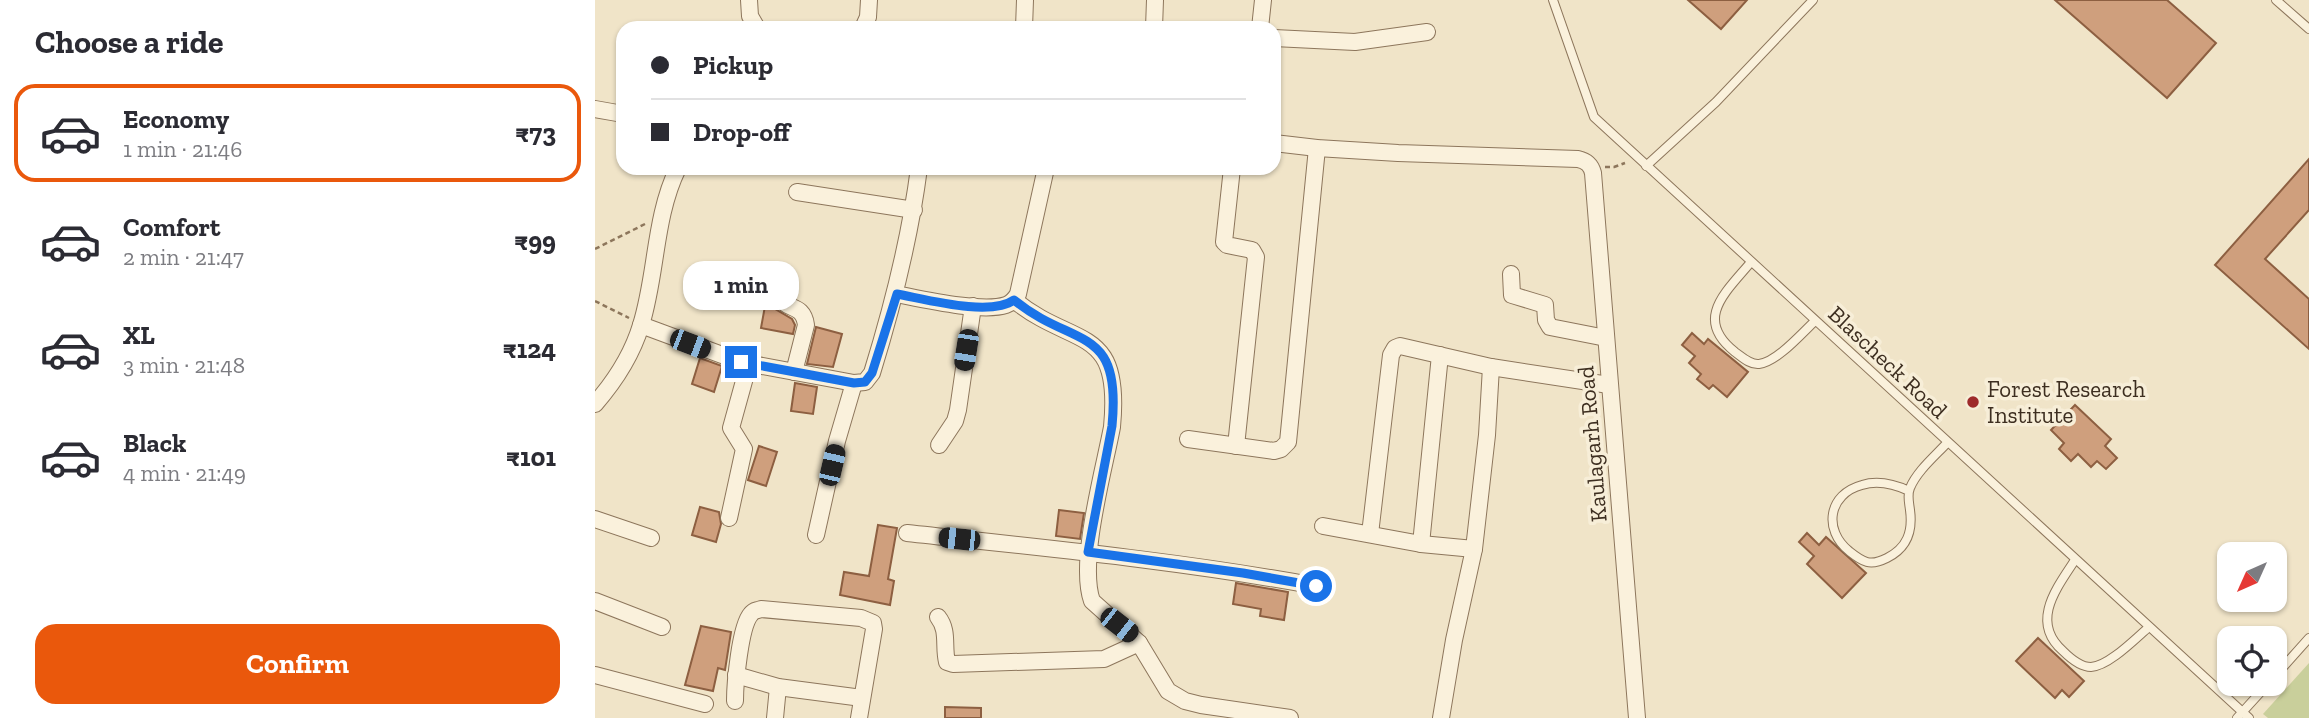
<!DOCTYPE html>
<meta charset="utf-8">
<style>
body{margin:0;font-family:"Zilla Slab",serif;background:#f7f7f7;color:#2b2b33;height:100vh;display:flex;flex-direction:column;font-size:26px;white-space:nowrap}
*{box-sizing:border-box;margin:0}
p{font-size:23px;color:#7c7c81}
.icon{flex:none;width:38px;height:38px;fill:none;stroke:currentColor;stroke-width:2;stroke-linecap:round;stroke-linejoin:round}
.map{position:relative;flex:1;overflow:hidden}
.sheet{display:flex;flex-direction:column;background:#fff;width:595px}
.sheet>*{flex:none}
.hud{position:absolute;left:21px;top:21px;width:665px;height:154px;border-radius:21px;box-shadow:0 2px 5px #0004;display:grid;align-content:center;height:154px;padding:0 35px;background:#fff}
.needle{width:46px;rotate:225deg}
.buttons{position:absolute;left:1622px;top:542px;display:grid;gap:14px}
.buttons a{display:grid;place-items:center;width:70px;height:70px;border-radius:14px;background:#fff;box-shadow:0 2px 5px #0004;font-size:35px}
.end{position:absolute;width:32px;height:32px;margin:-16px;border:9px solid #1a73e8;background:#fff;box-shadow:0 0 0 4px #fff}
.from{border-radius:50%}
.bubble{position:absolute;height:49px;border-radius:21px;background:#fff;box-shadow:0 2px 5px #0004;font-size:23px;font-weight:800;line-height:49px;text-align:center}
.car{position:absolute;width:21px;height:42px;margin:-21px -10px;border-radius:9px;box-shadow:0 0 5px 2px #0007;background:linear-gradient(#222 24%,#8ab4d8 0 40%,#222 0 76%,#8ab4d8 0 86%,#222 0)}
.hud b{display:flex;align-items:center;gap:24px;height:66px;font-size:26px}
.hud b+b{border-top:2px solid #e1e1e2}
.hud i{width:18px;height:18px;background:#2b2b33}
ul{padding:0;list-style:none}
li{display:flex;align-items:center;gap:21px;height:98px;margin:0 14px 10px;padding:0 21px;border:4px solid transparent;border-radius:21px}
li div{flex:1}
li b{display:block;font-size:26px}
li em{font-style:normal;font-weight:800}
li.selected{border-color:#ea580c}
li>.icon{width:63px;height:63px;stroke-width:1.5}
h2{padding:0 35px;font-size:32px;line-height:84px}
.cta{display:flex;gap:14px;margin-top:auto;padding:14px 35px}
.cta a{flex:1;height:80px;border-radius:21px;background:#ea580c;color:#fff;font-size:28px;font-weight:800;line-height:80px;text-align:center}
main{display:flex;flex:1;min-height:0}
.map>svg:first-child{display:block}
.green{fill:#c9cf9b}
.building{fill:#cf9f7d;stroke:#8d5f41;stroke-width:2}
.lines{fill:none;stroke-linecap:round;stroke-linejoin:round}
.lane-casing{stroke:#8d765c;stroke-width:10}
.street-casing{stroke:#8d765c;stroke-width:18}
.path{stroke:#8d765c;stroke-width:2.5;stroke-dasharray:5 3.5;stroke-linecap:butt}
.lane{stroke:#faf1dc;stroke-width:8}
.street{stroke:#faf1dc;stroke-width:16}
.route{stroke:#1a73e8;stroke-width:9}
.poi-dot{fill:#9e2a2b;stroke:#f7eed8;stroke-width:2.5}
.labels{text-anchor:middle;stroke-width:7;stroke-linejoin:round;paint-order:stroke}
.street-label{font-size:23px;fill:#3d2e20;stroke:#f7eed8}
.poi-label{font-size:23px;fill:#3d2e20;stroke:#f7eed8;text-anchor:start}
</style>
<main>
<section class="sheet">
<h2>Choose a ride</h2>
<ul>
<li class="selected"><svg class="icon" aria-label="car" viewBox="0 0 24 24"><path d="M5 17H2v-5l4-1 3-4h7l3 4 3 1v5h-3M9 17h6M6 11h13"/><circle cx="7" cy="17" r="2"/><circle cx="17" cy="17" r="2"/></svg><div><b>Economy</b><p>1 min · 21:46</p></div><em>₹73</em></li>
<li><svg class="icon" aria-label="car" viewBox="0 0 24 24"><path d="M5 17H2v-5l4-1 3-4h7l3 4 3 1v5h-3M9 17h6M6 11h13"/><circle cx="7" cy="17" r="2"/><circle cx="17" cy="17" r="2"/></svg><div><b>Comfort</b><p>2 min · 21:47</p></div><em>₹99</em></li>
<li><svg class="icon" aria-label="car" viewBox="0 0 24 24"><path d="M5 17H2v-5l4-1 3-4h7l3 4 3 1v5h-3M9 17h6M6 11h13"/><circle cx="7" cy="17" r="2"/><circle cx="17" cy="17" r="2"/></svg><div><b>XL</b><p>3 min · 21:48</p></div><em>₹124</em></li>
<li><svg class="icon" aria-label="car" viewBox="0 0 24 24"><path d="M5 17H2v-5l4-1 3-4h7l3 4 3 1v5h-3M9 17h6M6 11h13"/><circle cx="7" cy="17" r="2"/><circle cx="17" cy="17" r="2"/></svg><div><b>Black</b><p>4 min · 21:49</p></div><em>₹101</em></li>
</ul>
<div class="cta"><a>Confirm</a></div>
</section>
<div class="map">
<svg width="1714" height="718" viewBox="0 0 1714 718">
<rect width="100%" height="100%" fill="#f0e4c8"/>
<path class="green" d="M1714,663V718H1673L1668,714Z"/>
<g class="building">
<path d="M1093,0H1152L1126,29Z"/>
<path d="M1460,0H1572L1621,43L1572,98Z"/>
<path d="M1714,159V210L1670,259L1714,299V349L1620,265Z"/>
<path d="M170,306L180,309L197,319L200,325L198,334L166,328Z"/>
<path d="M221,327L247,334L238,367L212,364Z"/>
<path d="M1097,333L1109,344L1113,339L1153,372L1132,397L1118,385L1114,389L1102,379L1106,374L1094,363L1100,356L1087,345Z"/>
<path d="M105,358L127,366L119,392L97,384Z"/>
<path d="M200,383L222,387L218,414L196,411Z"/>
<path d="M1480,405L1516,439L1510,446L1522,458L1511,469L1502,461L1496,467L1483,454L1476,461L1464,449L1469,443L1456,430Z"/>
<path d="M164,446L182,452L171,486L153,480Z"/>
<path d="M105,507L124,512L126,524L121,542L97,535Z"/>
<path d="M464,510L489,513L485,539L461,536Z"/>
<path d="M283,525L302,528L293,579L299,581L295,605L245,595L249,572L274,576Z"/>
<path d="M1212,533L1224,545L1231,537L1271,573L1247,598L1212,564L1219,556L1204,542Z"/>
<path d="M641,583L693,592L689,620L665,616L666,609L638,604Z"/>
<path d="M106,626L136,632L130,670L123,668L118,691L90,685Z"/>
<path d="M1443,638L1489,681L1474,697L1467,690L1460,698L1421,661Z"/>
<path d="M350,707L386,708V718H350Z"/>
</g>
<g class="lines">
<defs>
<g id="lane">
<path d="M958,0L999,117L1654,718"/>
<path d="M1681,0L1714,29"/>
<path d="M1051,166L1121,102L1218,0"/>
<path d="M1156,262C1131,292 1098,319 1140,352C1147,357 1155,365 1164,364C1182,362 1207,333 1220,321"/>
<path d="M1314,491C1299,484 1283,480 1267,485C1233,494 1228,530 1254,551C1259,555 1265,560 1272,562C1279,564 1286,561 1292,558C1312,548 1318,532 1315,510C1314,502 1312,495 1315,488C1322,471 1340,456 1352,443"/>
<path d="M1480,560C1461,589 1435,622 1468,651C1475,658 1486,667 1496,667C1514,666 1541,638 1554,627"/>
<path d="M1680,676L1714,638"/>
<path d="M1642,718L1673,684"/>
</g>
<g id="street">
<path d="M154,0L155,16L162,28"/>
<path d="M268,28L273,17L274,0"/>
<path d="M429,28L430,0"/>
<path d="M559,28L560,0"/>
<path d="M665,28L668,0"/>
<path d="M679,38L760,42L832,32"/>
<path d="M0,109L28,114"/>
<path d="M679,143L722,148L803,153L983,159C992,161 996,165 998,173L1042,718"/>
<path d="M637,168L629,242L632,245L657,250L661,257L641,446"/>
<path d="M202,192L319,210"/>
<path d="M185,274C177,320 207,295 211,325L199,372"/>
<path d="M916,274L917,295L950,305L951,320L955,327L1011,338"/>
<path d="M301,294C327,299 387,313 411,305C417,303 420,299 423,294L451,168"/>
<path d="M419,300C479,349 527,323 517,427C509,470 483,562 497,601L544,643L573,691L590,701L606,705L695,718"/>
<path d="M46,325L146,362L259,383L270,382L277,373C298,305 315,238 324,168"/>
<path d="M0,404C20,381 37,355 46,325C62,274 59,217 83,168"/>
<path d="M593,439L679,451L686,449L693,442L722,148"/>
<path d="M344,445L360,421L363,410L378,306"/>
<path d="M134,518L149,449L136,428L154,363"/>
<path d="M0,519L56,538"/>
<path d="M728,526L826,544L879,549"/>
<path d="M312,533C449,548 586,561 721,586"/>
<path d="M775,534L796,355L800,348L805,346L896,367L1014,385"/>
<path d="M221,535L242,441L259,383"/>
<path d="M826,544L845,355"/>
<path d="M0,601L67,627"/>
<path d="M343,617C354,631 348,646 352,662L358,664L509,659L544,643"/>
<path d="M0,675L110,704"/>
<path d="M141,675L183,687L267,698"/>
<path d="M140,701C140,684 145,626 156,614C159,610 161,611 166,609L266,618L278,623L279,629L264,718"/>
<path d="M180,718L183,687"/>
<path d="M846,718L859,640L879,549L892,435L896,367"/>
</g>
</defs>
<use href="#lane" class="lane-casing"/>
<use href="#street" class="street-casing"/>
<g class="path">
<path d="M1010,167H1019L1030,163"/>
<path d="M0,249L50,224"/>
<path d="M0,301L34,318"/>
</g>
<use href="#lane" class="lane"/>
<use href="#street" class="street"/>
</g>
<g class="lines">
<path class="route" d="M146,362L259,383L270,382L277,373L302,294C330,299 395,317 419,300C479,349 527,323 517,426L493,552L648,573L721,586"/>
</g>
<circle class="poi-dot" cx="1378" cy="402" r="7"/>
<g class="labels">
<g class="street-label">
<text transform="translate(1293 362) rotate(43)" y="8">Blascheck Road</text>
<text transform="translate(997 444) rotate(-95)" y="8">Kaulagarh Road</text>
</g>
<g class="poi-label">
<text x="1392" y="397">Forest Research<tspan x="1392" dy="26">Institute</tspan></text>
</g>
</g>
</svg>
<div class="buttons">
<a><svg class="needle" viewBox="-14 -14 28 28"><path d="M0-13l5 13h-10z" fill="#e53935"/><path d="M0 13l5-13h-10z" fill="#7c7c81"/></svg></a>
<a><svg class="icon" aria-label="locate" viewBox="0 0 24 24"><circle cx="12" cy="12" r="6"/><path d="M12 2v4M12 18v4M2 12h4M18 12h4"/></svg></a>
</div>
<i class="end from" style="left:721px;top:586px"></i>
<i class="end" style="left:146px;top:362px"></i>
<div class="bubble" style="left:88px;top:261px;width:116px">1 min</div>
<i class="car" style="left:95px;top:344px;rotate:111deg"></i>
<i class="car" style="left:371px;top:350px;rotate:189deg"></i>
<i class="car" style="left:237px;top:465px;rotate:13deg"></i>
<i class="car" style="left:364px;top:539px;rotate:276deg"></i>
<i class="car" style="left:524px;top:625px;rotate:128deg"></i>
<div class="hud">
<b><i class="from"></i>Pickup</b>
<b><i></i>Drop-off</b>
</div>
</div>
</main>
